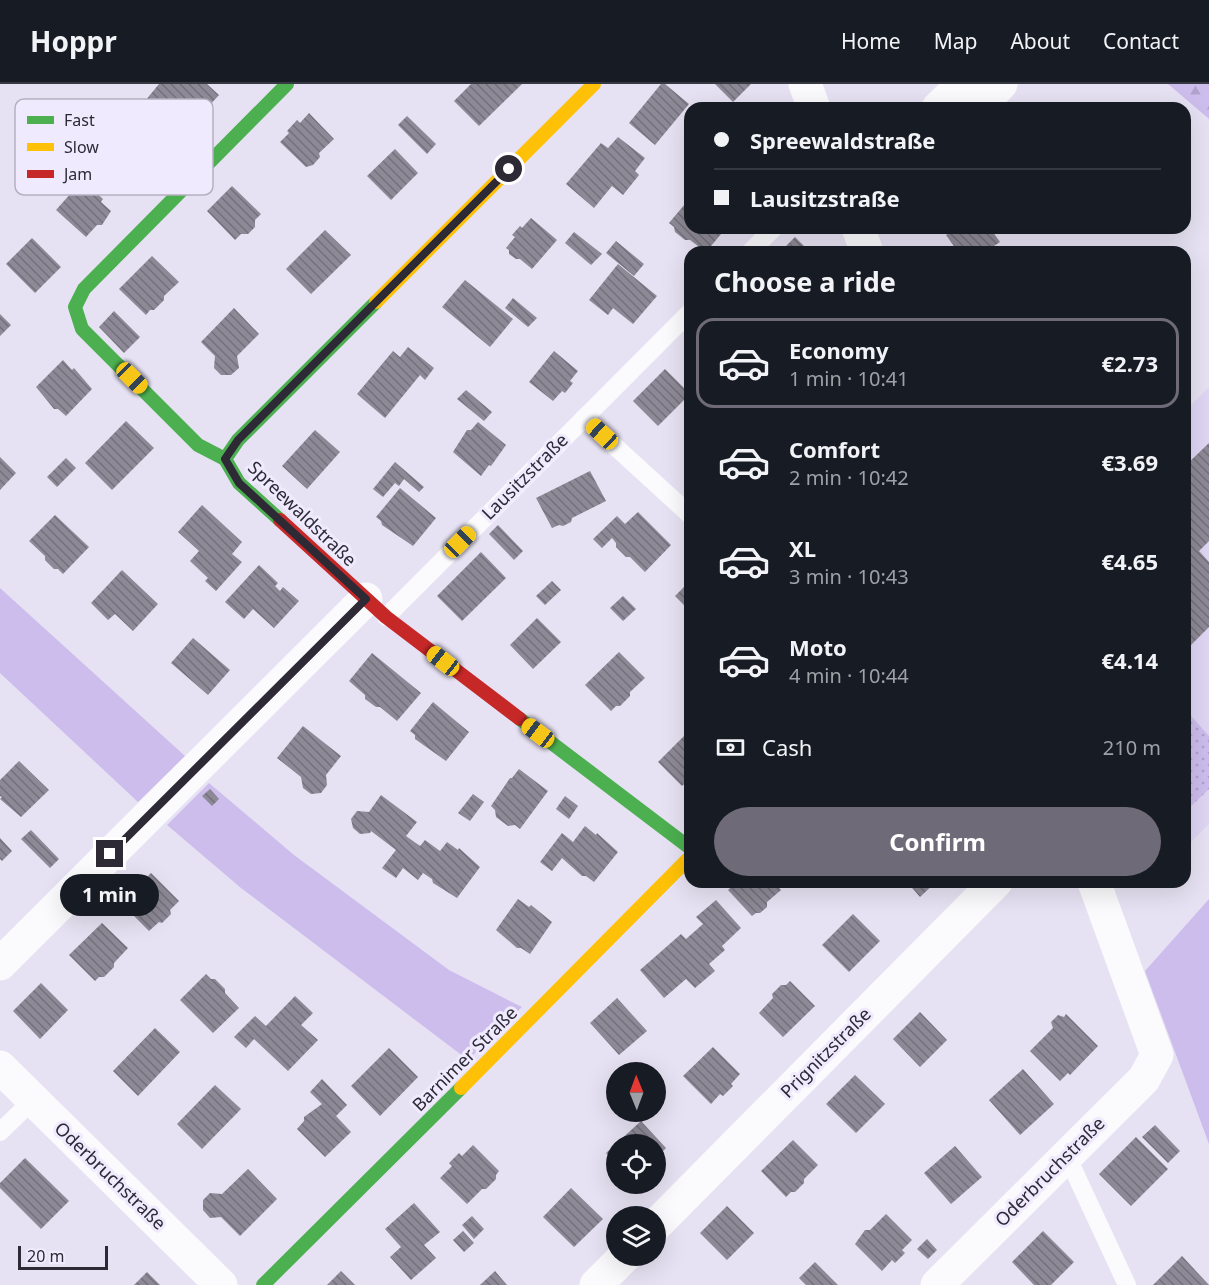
<!DOCTYPE html>
<meta charset="utf-8">
<style>
body{margin:0;font-family:"Noto Sans",sans-serif;background:#242831;color:#f1f3f6;height:100vh;display:flex;flex-direction:column;font-size:22px;white-space:nowrap}
*{box-sizing:border-box;margin:0}
p{font-size:20px;color:#9ea1a6}
.icon{flex:none;width:33px;height:33px;fill:none;stroke:currentColor;stroke-width:2;stroke-linecap:round;stroke-linejoin:round}
.map{position:relative;flex:1;overflow:hidden}
.details{position:absolute;left:684px;top:162px;width:507px;height:642px;display:flex;flex-direction:column;background:#171b24;border-radius:18px;box-shadow:0 6px 24px #0002}
.details>*{flex:none}
.guide{position:absolute;left:684px;top:18px;width:507px;height:132px;border-radius:18px;box-shadow:0 6px 24px #0002;display:grid;align-content:center;height:132px;padding:0 30px;background:#171b24}
.needle{width:39px;rotate:359deg}
.fabs{position:absolute;left:606px;top:978px;display:grid;gap:12px}
.fabs a{display:grid;place-items:center;width:60px;height:60px;border-radius:50%;background:#171b24;box-shadow:0 6px 24px #0002;font-size:30px}
.scale{position:absolute;left:18px;bottom:15px;width:90px;box-sizing:border-box;padding-left:6px;border:3px solid #2d2935;border-top:0;font-size:16px;line-height:21px;white-space:nowrap;color:#2d2935;-webkit-text-stroke:4px #efeafd;paint-order:stroke}
.end{position:absolute;width:27px;height:27px;margin:-14px;border:8px solid #2d2935;background:#fff;box-shadow:0 0 0 3px #fff}
.from{border-radius:50%}
.bubble{position:absolute;height:42px;border-radius:21px;background:#171b24;box-shadow:0 6px 24px #0002;font-size:20px;font-weight:700;line-height:42px;text-align:center}
.car{position:absolute;width:18px;height:36px;margin:-18px -9px;border-radius:8px;box-shadow:0 0 4px 2px #0007;background:linear-gradient(#f5c518 24%,#345 0 40%,#f5c518 0 76%,#345 0 86%,#f5c518 0)}
.guide b{display:flex;align-items:center;gap:21px;height:57px;font-size:22px}
.guide b+b{border-top:2px solid #363941}
.guide i{width:15px;height:15px;background:#f1f3f6}
ul{padding:0;list-style:none}
li{display:flex;align-items:center;gap:18px;height:90px;margin:0 12px 9px;padding:0 18px;border:3px solid transparent;border-radius:18px}
li div{flex:1}
li b{display:block;font-size:22px}
li em{font-style:normal;font-weight:700}
li.active{border-color:#6e6a78}
li>.icon{width:54px;height:54px;stroke-width:1.5}
h2{padding:0 30px;font-size:27px;line-height:72px}
.pay{display:flex;align-items:center;gap:15px;height:66px;padding:0 30px;font-size:22px}
.pay p{margin-inline-start:auto}
.cta{display:flex;gap:12px;margin-top:auto;padding:12px 30px}
.cta a{flex:1;height:69px;border-radius:36px;background:#6e6a78;color:#fff;font-size:24px;font-weight:700;line-height:69px;text-align:center}
header{display:flex;align-items:center;gap:36px;box-sizing:border-box;height:84px;padding:0 30px;background:#171b24;border-bottom:2px solid #363941}
header strong{font-size:28px}
nav{display:flex;gap:33px;margin-inline-start:auto;font-size:21px}
.map>svg:first-child{display:block}
.built{fill:#dfd6f4}
.grass{fill:#cdbded}
.forest{fill:url(#forest-firs)}
.park{fill:url(#park-dots)}
.building{fill:url(#building-back-hatch)}
.lines{fill:none;stroke-linecap:round;stroke-linejoin:round}
.lane{stroke:#fbfbfd;stroke-width:18}
.street{stroke:#fbfbfd;stroke-width:33}
.fast{stroke:#4caf50;stroke-width:14}
.slow{stroke:#ffc107;stroke-width:14}
.jam{stroke:#c62828;stroke-width:14}
.route{stroke:#2d2935;stroke-width:8}
.labels{text-anchor:middle;stroke-width:6;stroke-linejoin:round;paint-order:stroke}
.street-label{font-size:18px;fill:#2d2935;stroke:#efeafd}
.key{fill:#efeafd;stroke:#b5b0c1;stroke-width:1.5}
.key-label{font-size:16px;fill:#2d2935}
</style>
<header>
<strong>Hoppr</strong>
<nav><a>Home</a><a>Map</a><a>About</a><a>Contact</a></nav>
</header>
<div class="map">
<svg width="1209" height="1201" viewBox="0 0 1209 1201">
<defs>
<pattern id="forest-firs" width="22" height="20" patternUnits="userSpaceOnUse" patternTransform="scale(1.5)"><rect width="22" height="20" fill="#cdbded"/><path d="M5 1l3.5 6h-7zM16 11l3.5 6h-7z" fill="#b0a2cc"/></pattern>
<pattern id="park-dots" width="8" height="8" patternUnits="userSpaceOnUse" patternTransform="scale(1.5)"><rect width="8" height="8" fill="#cdbded"/><path d="M2 2h.1M6 6h.1" fill="none" stroke="#b0a2cc" stroke-width="1.8" stroke-linecap="round"/></pattern>
<pattern id="building-back-hatch" width="6" height="6" patternUnits="userSpaceOnUse" patternTransform="scale(1.5)"><rect width="6" height="6" fill="#8d8996"/><path d="M-1 5l2 2M0 0l6 6M5-1l2 2" fill="none" stroke="#74707b"/></pattern>
</defs>
<rect width="100%" height="100%" fill="#e7e2f3"/>
<path class="built" d="M1209,303V740L1185,764V327Z"/>
<g class="grass">
<path d="M0,504L185,672L138,718L0,589Z"/>
<path d="M209,699L294,771L449,886L522,923L468,976L241,804L167,741Z"/>
<path d="M1209,815V1060L1145,887Z"/>
</g>
<path class="forest" d="M1168,0H1209V35Z"/>
<path class="park" d="M1185,625L1209,652V705L1185,728Z"/>
<g class="building">
<path d="M159,0H207L219,11L187,46L178,39L198,57L189,68L159,41L170,30L168,29L163,34L145,17Z"/>
<path d="M471,0H522L479,42L454,17Z"/>
<path d="M661,0H665L689,20L655,61L629,39Z"/>
<path d="M715,0H751L733,18Z"/>
<path d="M309,29L334,55L319,69L320,73L313,81L306,83L280,58L289,49L287,47L297,36L300,39Z"/>
<path d="M407,32L436,60L427,70L398,41Z"/>
<path d="M618,53L645,74L635,87L639,91L623,111L612,102L594,124L566,100L601,59L608,64Z"/>
<path d="M395,65L418,89L391,116L367,92Z"/>
<path d="M80,99L90,108L92,105L103,115L101,118L111,127L102,141H97L86,153L56,126Z"/>
<path d="M232,102L261,130L255,136V143L248,150H241L235,156L207,127Z"/>
<path d="M690,114V144H726L706,168L690,156H685L675,148L674,143L669,139Z"/>
<path d="M531,134L557,156L532,185L520,175H516L509,170V166L506,164L515,153L512,151L520,142L522,144Z"/>
<path d="M957,144H990L1000,158L985,168H958L946,151Z"/>
<path d="M325,146L351,171L311,210L286,185Z"/>
<path d="M574,148L602,170L591,181L565,159Z"/>
<path d="M795,153L810,168H780Z"/>
<path d="M32,154L61,183L35,209L6,180Z"/>
<path d="M616,157L644,180L634,192L606,169Z"/>
<path d="M152,172L179,198L164,212V216L154,226H150L146,231L119,205Z"/>
<path d="M618,180L657,212L633,240L613,224L608,231L589,216Z"/>
<path d="M465,196L513,235L490,263L442,223Z"/>
<path d="M513,214L537,234L528,243L505,224Z"/>
<path d="M234,224L259,250L237,272L239,284L231,291H221L214,284L215,272L201,258Z"/>
<path d="M114,227L140,253L124,269L99,243Z"/>
<path d="M0,230L11,241L0,252Z"/>
<path d="M408,263L434,284L425,296L420,291L385,334L357,310L393,267L400,273Z"/>
<path d="M554,267L578,287L570,297L573,299L565,309L562,307L553,317L529,298Z"/>
<path d="M63,276L72,286L74,284L92,305L66,332L58,325H54L36,303Z"/>
<path d="M665,285L690,310L658,342L633,317Z"/>
<path d="M466,306L492,328L484,337L457,315Z"/>
<path d="M126,337L154,364L112,406L85,379Z"/>
<path d="M478,338L506,361L491,382L489,381L481,392L453,368L467,346H471Z"/>
<path d="M315,346L340,368L307,405L282,382Z"/>
<path d="M1209,359V457L1199,467L1209,478V543L1185,567V382Z"/>
<path d="M0,373L16,389L0,406Z"/>
<path d="M66,374L76,384L57,403L47,393Z"/>
<path d="M395,378L424,403L419,408L404,395L399,402L395,399L383,413L373,405Z"/>
<path d="M590,387L606,417L572,434L571,438L563,442L559,441L552,444L536,414Z"/>
<path d="M400,404L436,434L413,462L382,441L381,437L376,433Z"/>
<path d="M202,421L242,458L232,470L242,478L216,507L205,497L208,494L190,477L199,467L178,448Z"/>
<path d="M638,428L671,461L645,488L630,473H626L616,463V459L612,454L602,464L593,455L617,432L625,440Z"/>
<path d="M55,431L89,463L63,490L58,485H54L45,476V472L29,457Z"/>
<path d="M498,441L523,467L514,476L489,450Z"/>
<path d="M481,468L506,494L462,537L437,512Z"/>
<path d="M259,481L278,499L275,502L280,507L283,503L299,517L274,544L253,525L244,535L225,518Z"/>
<path d="M122,486L158,520L133,547L115,530L108,536L91,519Z"/>
<path d="M552,497L561,506L545,521L536,512Z"/>
<path d="M690,497V527L675,512Z"/>
<path d="M623,512L636,525L623,537L610,524Z"/>
<path d="M537,534L561,558L533,585L510,561Z"/>
<path d="M193,554L230,586L208,611L171,579Z"/>
<path d="M619,568L645,594L630,608V612L620,622H616L611,627L585,601Z"/>
<path d="M372,569L421,609L397,637L380,623H376L365,615V611L349,597Z"/>
<path d="M433,618L469,648L446,677L415,655V651L410,647Z"/>
<path d="M303,642L341,672L326,691L327,701L321,709L311,710L303,704L301,693L277,674Z"/>
<path d="M690,646V695L682,702L658,678Z"/>
<path d="M19,677L49,706L21,733L0,715L2,713L0,712V696Z"/>
<path d="M519,685L548,707L520,745L515,741L508,742L496,733L495,726L491,722L510,694H512Z"/>
<path d="M210,705L219,715L212,722L202,712Z"/>
<path d="M473,710L484,718L470,737L458,729Z"/>
<path d="M381,711L417,738L406,752L420,762L425,756L440,767L447,758L458,766L459,764L480,783L457,814L433,799L432,795L423,789L418,796L403,784L396,794L382,784L396,766L371,747L370,749L360,750L353,744L351,735L357,727L369,728Z"/>
<path d="M565,712L578,722L569,735L556,725Z"/>
<path d="M585,742L596,751L597,749L618,768L594,798L586,792H582L562,774L552,787L540,778L562,749L573,758Z"/>
<path d="M31,746L59,775L50,784L21,755Z"/>
<path d="M0,754L12,767L2,777L0,775Z"/>
<path d="M151,789L179,817L170,826L171,830L162,839L159,838L149,847L121,819Z"/>
<path d="M736,798H774L781,806L767,818V823L760,829H756L752,832L728,806Z"/>
<path d="M907,798H936L920,813Z"/>
<path d="M518,815L529,823L531,821L552,838L530,870L521,864H517L496,846Z"/>
<path d="M716,816L741,844L722,862L725,866L709,880L715,887L695,904L686,895L664,914L640,886L681,850L686,855L703,840L696,833Z"/>
<path d="M853,830L880,857L849,888L822,861Z"/>
<path d="M102,839L128,864L114,879V883L104,893H99L95,897L69,871Z"/>
<path d="M206,890L211,895H215L225,905V909L239,924L213,949L180,916Z"/>
<path d="M790,897L815,922L783,953L759,929L773,914L772,910L781,901H786Z"/>
<path d="M41,899L68,926L40,955L13,927Z"/>
<path d="M295,912L313,929L301,941L318,956L288,987L254,955L246,964L234,953L255,932L266,942Z"/>
<path d="M617,914L647,947L619,971L590,939Z"/>
<path d="M920,928L947,956L920,983L893,955Z"/>
<path d="M1066,930L1098,962L1070,991L1068,989L1060,997L1030,967L1053,944L1051,938L1058,931L1064,933Z"/>
<path d="M155,944L180,968L138,1012L113,987Z"/>
<path d="M713,963L740,990L731,1000L733,1002L723,1012L720,1010L711,1020L683,992Z"/>
<path d="M389,964L418,993L380,1032L351,1002Z"/>
<path d="M1023,985L1054,1020L1020,1051L989,1016Z"/>
<path d="M855,991L885,1020L856,1049L826,1020Z"/>
<path d="M322,995L347,1021L336,1032L351,1048L325,1073L297,1045L304,1037V1033L322,1020L310,1008Z"/>
<path d="M215,1001L241,1025L202,1065L177,1040Z"/>
<path d="M641,1037L666,1064L656,1074V1060H616V1081L606,1069Z"/>
<path d="M1155,1041L1180,1067L1168,1079L1142,1053Z"/>
<path d="M1136,1053L1168,1085L1131,1122L1099,1090Z"/>
<path d="M793,1056L818,1081L804,1095V1099L795,1108H791L786,1113L761,1087Z"/>
<path d="M473,1061L499,1087L496,1091V1095L486,1105H482L467,1120L440,1094L452,1082L449,1079L459,1069L462,1072Z"/>
<path d="M955,1062L982,1093L951,1120L924,1089Z"/>
<path d="M25,1074L69,1117L41,1145L0,1104V1099Z"/>
<path d="M248,1085L277,1115L240,1152L221,1133L210,1134L203,1126V1116L210,1109L222,1110Z"/>
<path d="M571,1104L603,1135L574,1163L543,1133Z"/>
<path d="M414,1119L440,1148L424,1161L436,1174L411,1196L390,1173L401,1163L385,1145Z"/>
<path d="M727,1122L754,1149L727,1176L700,1149Z"/>
<path d="M886,1130L912,1156L902,1166L905,1169L895,1179L892,1176L882,1187L855,1160L865,1146H870Z"/>
<path d="M472,1132L484,1145L474,1155L462,1141Z"/>
<path d="M463,1147L474,1159L464,1168L453,1156Z"/>
<path d="M1043,1147L1074,1178L1051,1201H1034L1012,1178Z"/>
<path d="M927,1155L937,1166L928,1175L917,1165Z"/>
<path d="M1182,1172L1209,1201H1153Z"/>
<path d="M815,1178L838,1201H806L799,1194Z"/>
<path d="M341,1187L355,1201H327Z"/>
<path d="M495,1187L507,1201H480Z"/>
<path d="M147,1188L160,1201H134Z"/>
</g>
<g class="lines">
<g class="lane">
<path d="M750,168L774,144"/>
<path d="M584,334L690,431"/>
<path d="M386,533L690,228"/>
<path d="M0,1048L33,1016"/>
<path d="M1063,1075L1074,1087L1127,1201"/>
</g>
<g class="street">
<path d="M805,0L814,24"/>
<path d="M938,24L963,0"/>
<path d="M977,24L1001,0"/>
<path d="M858,144L867,168"/>
<path d="M0,880L366,515"/>
<path d="M0,983L221,1201"/>
<path d="M656,1141L996,798"/>
<path d="M596,1201L625,1172"/>
<path d="M937,1201L1144,995L1157,971L1094,798"/>
</g>
<g class="fast">
<path d="M225,375L198,361L82,245L75,223L84,205L287,0"/>
<path d="M280,436L239,399L225,375L238,356L376,218"/>
<path d="M520,635L690,764"/>
<path d="M263,1201L461,1004"/>
</g>
<g class="slow">
<path d="M376,218L594,0"/>
<path d="M461,1004L690,773"/>
</g>
<path class="jam" d="M280,436L386,533L520,635"/>
</g>
<g class="lines">
<path class="route" d="M110,770L366,515L239,399L225,375L238,356L509,85"/>
</g>
<g class="labels">
<g class="street-label">
<text transform="translate(525 393) rotate(-45)" y="6">Lausitzstraße</text>
<text transform="translate(302 430) rotate(44)" y="6">Spreewaldstraße</text>
<text transform="translate(826 969) rotate(-45)" y="6">Prignitzstraße</text>
<text transform="translate(465 975) rotate(-45)" y="6">Barnimer Straße</text>
<text transform="translate(1050 1088) rotate(-45)" y="6">Oderbruchstraße</text>
<text transform="translate(110 1092) rotate(44)" y="6">Oderbruchstraße</text>
</g>
</g>
<rect x="15" y="15" width="198" height="96" rx="9" class="key"/>
<rect x="27" y="32" width="27" height="8" fill="#4caf50"/>
<rect x="27" y="59" width="27" height="8" fill="#ffc107"/>
<rect x="27" y="86" width="27" height="8" fill="#c62828"/>
<g class="key-label">
<text x="64" y="42">Fast</text>
<text x="64" y="69">Slow</text>
<text x="64" y="96">Jam</text>
</g>
</svg>
<div class="fabs">
<a><svg class="needle" viewBox="-14 -14 28 28"><path d="M0-13l5 13h-10z" fill="#e53935"/><path d="M0 13l5-13h-10z" fill="#9ea1a6"/></svg></a>
<a><svg class="icon" aria-label="locate" viewBox="0 0 24 24"><circle cx="12" cy="12" r="6"/><path d="M12 2v4M12 18v4M2 12h4M18 12h4"/></svg></a>
<a><svg class="icon" aria-label="layers" viewBox="0 0 24 24"><path d="M12 4l9 5-9 5-9-5zM3 14l9 5 9-5"/></svg></a>
</div>
<div class="scale">20 m</div>
<i class="end from" style="left:509px;top:85px"></i>
<i class="end" style="left:110px;top:770px"></i>
<div class="bubble" style="left:60px;top:790px;width:99px">1 min</div>
<i class="car" style="left:132px;top:294px;rotate:135deg"></i>
<i class="car" style="left:602px;top:350px;rotate:313deg"></i>
<i class="car" style="left:460px;top:458px;rotate:45deg"></i>
<i class="car" style="left:443px;top:577px;rotate:308deg"></i>
<i class="car" style="left:538px;top:649px;rotate:307deg"></i>
<div class="guide">
<b><i class="from"></i>Spreewaldstraße</b>
<b><i></i>Lausitzstraße</b>
</div>
<section class="details">
<h2>Choose a ride</h2>
<ul>
<li class="active"><svg class="icon" aria-label="car" viewBox="0 0 24 24"><path d="M5 17H2v-5l4-1 3-4h7l3 4 3 1v5h-3M9 17h6M6 11h13"/><circle cx="7" cy="17" r="2"/><circle cx="17" cy="17" r="2"/></svg><div><b>Economy</b><p>1 min · 10:41</p></div><em>€2.73</em></li>
<li><svg class="icon" aria-label="car" viewBox="0 0 24 24"><path d="M5 17H2v-5l4-1 3-4h7l3 4 3 1v5h-3M9 17h6M6 11h13"/><circle cx="7" cy="17" r="2"/><circle cx="17" cy="17" r="2"/></svg><div><b>Comfort</b><p>2 min · 10:42</p></div><em>€3.69</em></li>
<li><svg class="icon" aria-label="car" viewBox="0 0 24 24"><path d="M5 17H2v-5l4-1 3-4h7l3 4 3 1v5h-3M9 17h6M6 11h13"/><circle cx="7" cy="17" r="2"/><circle cx="17" cy="17" r="2"/></svg><div><b>XL</b><p>3 min · 10:43</p></div><em>€4.65</em></li>
<li><svg class="icon" aria-label="car" viewBox="0 0 24 24"><path d="M5 17H2v-5l4-1 3-4h7l3 4 3 1v5h-3M9 17h6M6 11h13"/><circle cx="7" cy="17" r="2"/><circle cx="17" cy="17" r="2"/></svg><div><b>Moto</b><p>4 min · 10:44</p></div><em>€4.14</em></li>
</ul>
<div class="pay"><svg class="icon" aria-label="cash" viewBox="0 0 24 24"><path d="M3 7h18v10H3z"/><circle cx="12" cy="12" r="2"/></svg>Cash<p>210 m</p></div>
<div class="cta"><a>Confirm</a></div>
</section>
</div>
